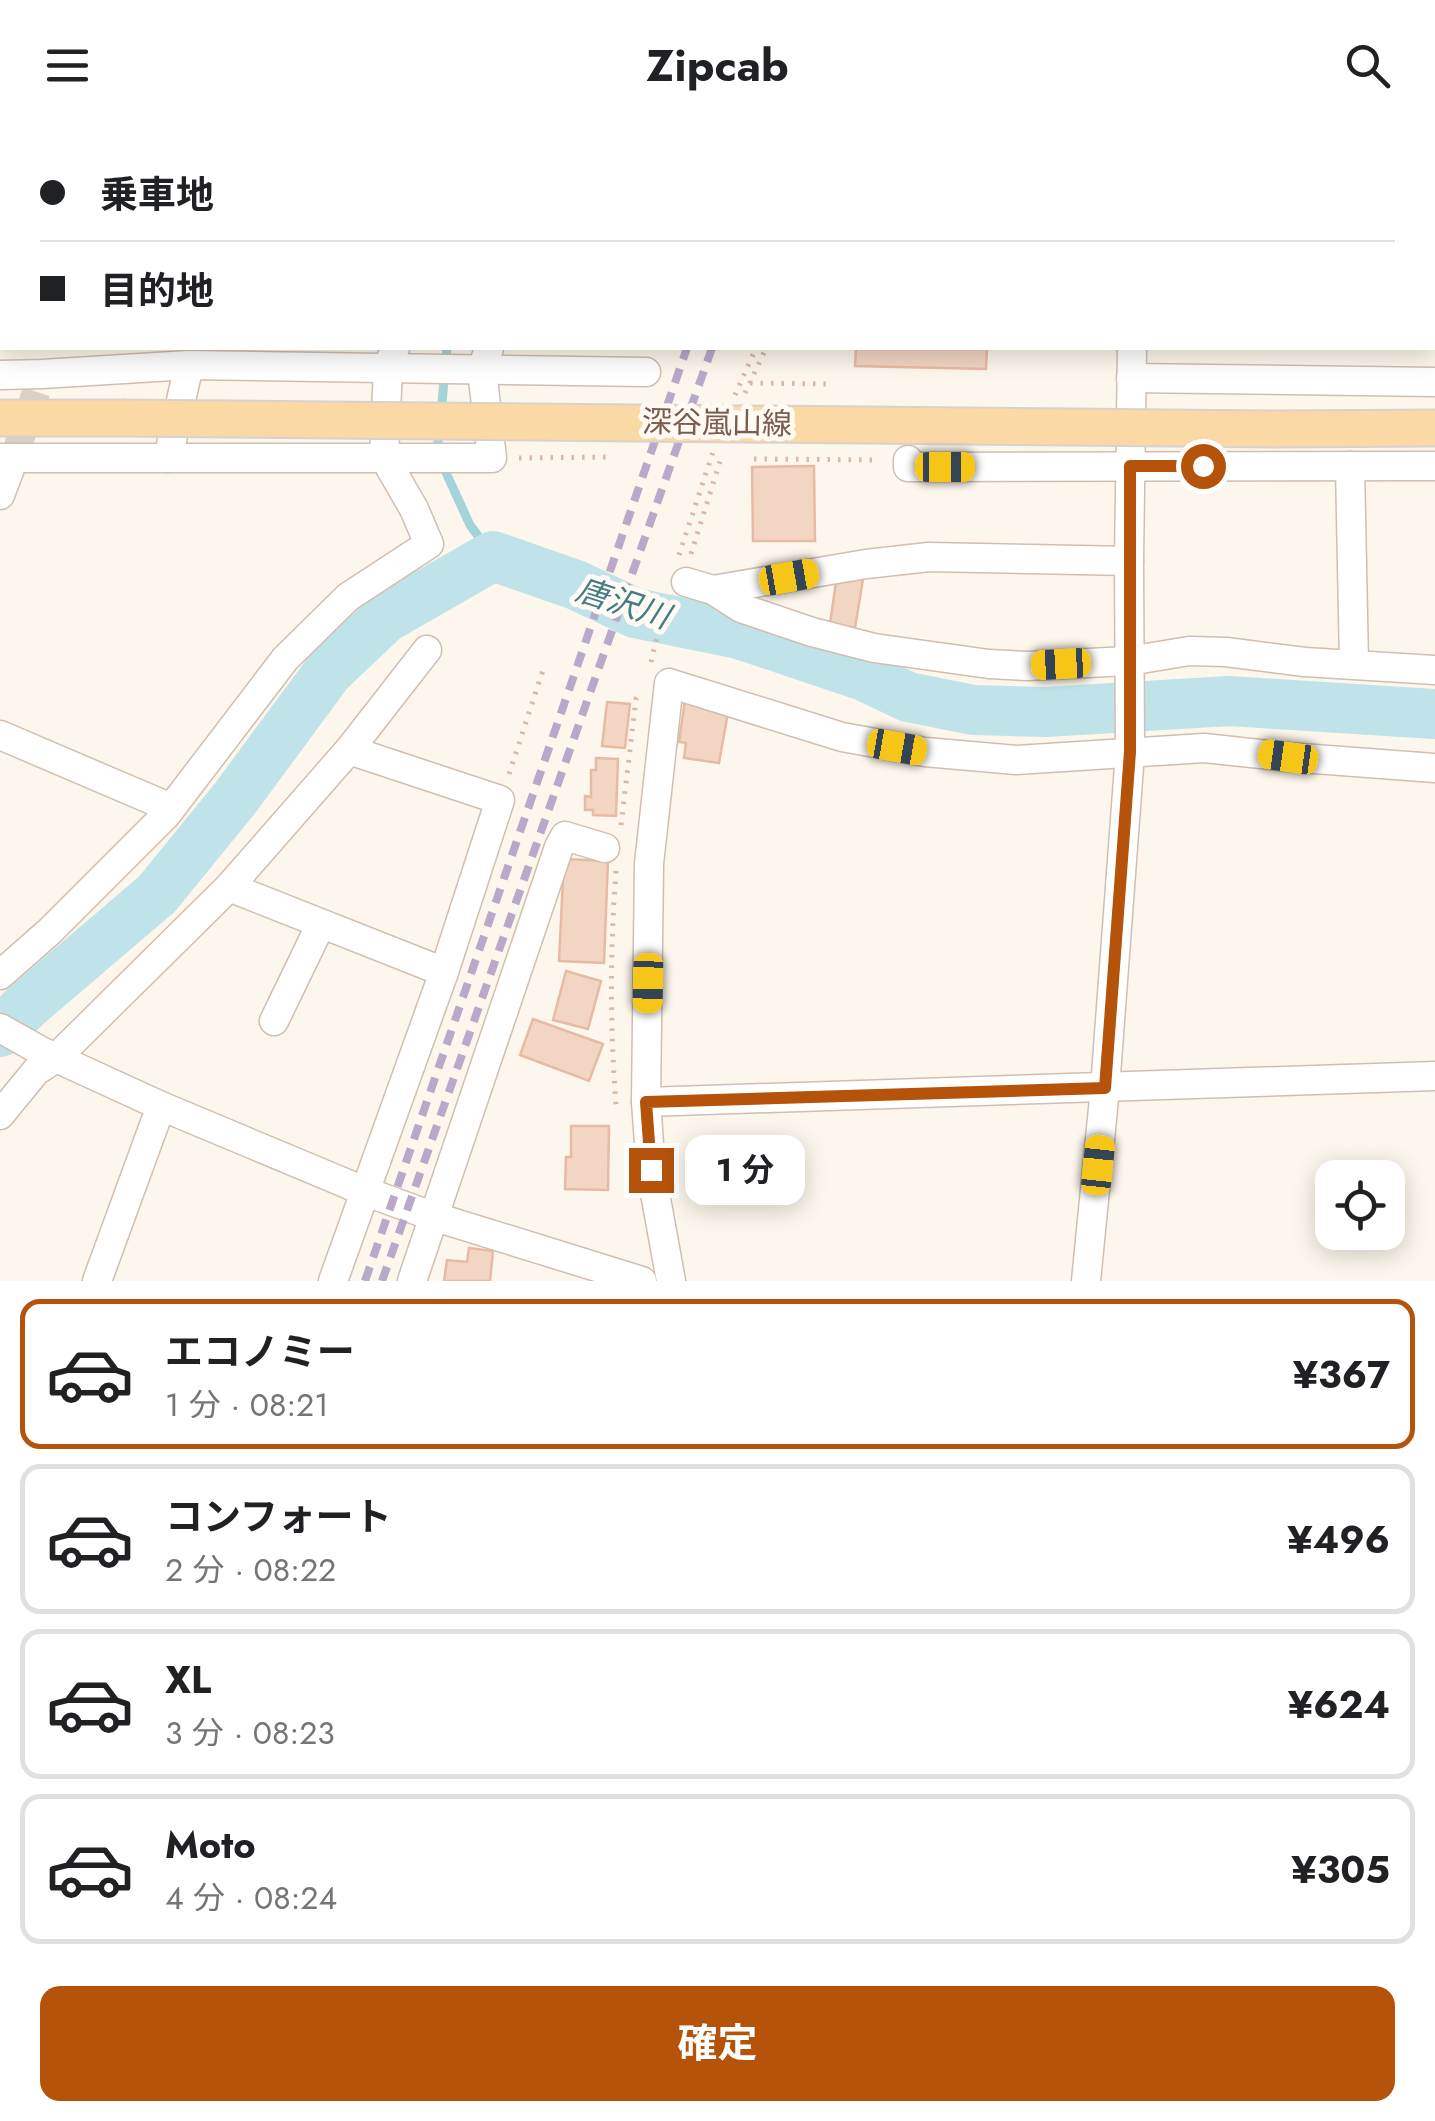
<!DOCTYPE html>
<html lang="ja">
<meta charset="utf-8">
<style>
body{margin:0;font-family:Jost,"Noto Sans JP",sans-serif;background:#f6f6f6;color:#202124;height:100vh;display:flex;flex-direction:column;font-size:38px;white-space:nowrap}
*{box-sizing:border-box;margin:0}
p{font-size:32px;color:#757577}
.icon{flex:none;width:55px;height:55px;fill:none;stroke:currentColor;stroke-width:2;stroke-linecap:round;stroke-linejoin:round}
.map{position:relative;height:1151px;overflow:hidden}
.drawer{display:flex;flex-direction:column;background:#fff;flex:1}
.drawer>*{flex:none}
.top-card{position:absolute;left:0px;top:0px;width:1435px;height:220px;box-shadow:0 5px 25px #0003;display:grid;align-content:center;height:220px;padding:0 40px;background:#fff}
.fabs{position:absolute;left:1315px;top:1030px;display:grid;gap:20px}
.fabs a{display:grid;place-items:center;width:90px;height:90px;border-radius:20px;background:#fff;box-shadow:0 5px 25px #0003;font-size:50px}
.end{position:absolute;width:45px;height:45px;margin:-22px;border:12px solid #b45309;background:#fff;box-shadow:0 0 0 5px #fff}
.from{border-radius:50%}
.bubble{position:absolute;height:70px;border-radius:20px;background:#fff;box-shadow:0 5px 25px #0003;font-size:32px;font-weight:700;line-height:70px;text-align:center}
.car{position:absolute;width:30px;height:60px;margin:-30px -15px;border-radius:12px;box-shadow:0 0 8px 2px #0007;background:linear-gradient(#f5c518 24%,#345 0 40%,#f5c518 0 76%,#345 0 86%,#f5c518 0)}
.top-card b{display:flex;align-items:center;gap:35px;height:95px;font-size:38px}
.top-card b+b{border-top:2px solid #e0e0e0}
.top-card i{width:25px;height:25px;background:#202124}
ul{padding:18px 0 0;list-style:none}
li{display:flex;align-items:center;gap:30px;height:150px;margin:0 20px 15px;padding:0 20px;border:5px solid #e0e0e0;border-radius:20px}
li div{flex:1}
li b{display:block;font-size:38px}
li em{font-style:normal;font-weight:700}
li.on{border-color:#b45309}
li>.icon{width:90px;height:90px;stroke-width:1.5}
.action{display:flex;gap:20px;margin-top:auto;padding:20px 40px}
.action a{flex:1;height:115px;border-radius:20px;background:#b45309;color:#fff;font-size:40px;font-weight:700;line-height:115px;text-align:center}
header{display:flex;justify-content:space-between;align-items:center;height:130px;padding:0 40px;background:#fff;font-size:45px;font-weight:700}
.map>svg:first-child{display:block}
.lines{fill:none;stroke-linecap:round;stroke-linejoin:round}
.stream{stroke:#a5d3da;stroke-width:9}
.river{stroke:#bfe3e8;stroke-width:50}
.building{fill:#f3d5c3;stroke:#e6bba3;stroke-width:2.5}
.minor-tunnel{stroke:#dcd0c4;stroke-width:28;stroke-dasharray:28 14;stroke-linecap:butt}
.minor-casing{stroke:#d1beb0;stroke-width:31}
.major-casing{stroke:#dad1cd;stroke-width:39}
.path{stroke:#d9b8a5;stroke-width:5;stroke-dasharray:2.5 8;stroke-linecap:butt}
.minor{stroke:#fff;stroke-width:28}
.major{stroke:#fbd9a5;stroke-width:35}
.rail{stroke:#b9a8c9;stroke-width:8;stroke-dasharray:15 10;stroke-linecap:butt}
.major-bridge-casing{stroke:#dad1cd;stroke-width:39;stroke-linecap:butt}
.major-bridge{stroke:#fbd9a5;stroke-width:35}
.route{stroke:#b45309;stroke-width:12}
.labels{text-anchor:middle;stroke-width:10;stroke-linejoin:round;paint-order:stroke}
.street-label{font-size:30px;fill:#7a5c4d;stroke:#fffaf3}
.water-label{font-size:32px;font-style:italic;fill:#437c86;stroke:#fffaf3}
</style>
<header><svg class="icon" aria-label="menu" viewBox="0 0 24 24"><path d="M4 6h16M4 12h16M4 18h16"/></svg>Zipcab<svg class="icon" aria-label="search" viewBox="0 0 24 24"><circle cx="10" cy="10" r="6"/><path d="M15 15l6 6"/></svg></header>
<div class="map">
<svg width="1435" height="1151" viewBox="0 0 1435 1151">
<rect width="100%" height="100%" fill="#fdf6ec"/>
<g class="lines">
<g class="stream">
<path d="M510,2L511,0"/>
<path d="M441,284L447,218"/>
<path d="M439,300L437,323L470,395L493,426"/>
</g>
<path class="river" d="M0,902L27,875L157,764L236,667L329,541L385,488L493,426L576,455L635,483L739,504L864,546L908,567L973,580L1046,582L1229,571L1435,584"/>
</g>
<g class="building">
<path d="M856,218H987L986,239L855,236Z"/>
<path d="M814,336L815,411H753L752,337Z"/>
<path d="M837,445L863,449L855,498L830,494Z"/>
<path d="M685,570L729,577L719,633L684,628L686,613L679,612Z"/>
<path d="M607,572L630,574L625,618L602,616Z"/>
<path d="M596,628L618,629L616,686L593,685V680H585V666L591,667V640H596Z"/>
<path d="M564,729L608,731L604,833L559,831Z"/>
<path d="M566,841L601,851L588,899L553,890Z"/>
<path d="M533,889L603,914L589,951L520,925Z"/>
<path d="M571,996H609L608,1060L565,1059L566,1027H571Z"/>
<path d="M469,1118L493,1121L490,1151H444L447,1130L467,1132Z"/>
</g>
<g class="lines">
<path class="minor-tunnel" d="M14,328L42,244"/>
<defs>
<g id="minor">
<path d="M130,2L131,0"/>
<path d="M468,2L469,0"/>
<path d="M554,2L555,0"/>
<path d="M1136,2V0"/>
<path d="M0,245L42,244L189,235L646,242"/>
<path d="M1131,248L1435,252"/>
<path d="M0,328H492L482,240L489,218"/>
<path d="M168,328L189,235"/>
<path d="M908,330V337L1435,336"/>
<path d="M1350,336L1354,534"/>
<path d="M0,365L14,328"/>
<path d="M686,452L713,460L741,478L812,502L874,518L989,534L1027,536L1129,531L1189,521L1226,522L1305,532L1435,540"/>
<path d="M713,460L866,434L929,427L1129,431"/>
<path d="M0,605L171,678"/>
<path d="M229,757L444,842"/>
<path d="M0,845L50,801L166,685L285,529L348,467L429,414L414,379L384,327L388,238L395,218"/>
<path d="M274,891L321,794"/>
<path d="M0,898L41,921L161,976L364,1061L432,1086L642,1151"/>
<path d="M646,972L1435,946"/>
<path d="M0,985L36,941L56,928L229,757L349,620L427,520"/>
<path d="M97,1151L161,976"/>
<path d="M333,1151L444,842L500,670L349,620"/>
<path d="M412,1151L559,717L565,706L605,718"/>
<path d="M671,1151L651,1041L646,972L649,734L669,553L842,607L925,622L1016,630L1204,618L1288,627L1435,638"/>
<path d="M1086,1151L1105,958L1130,623L1129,431L1132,218"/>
</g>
<g id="major">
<path d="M0,288H122"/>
<path d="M1274,299L1435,298"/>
</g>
</defs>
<use href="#minor" class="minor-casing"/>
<use href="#major" class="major-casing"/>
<g class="path">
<path d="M829,2L830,0"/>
<path d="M839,2L840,0"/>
<path d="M750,253L831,254"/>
<path d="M745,263L766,218"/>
<path d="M735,265L756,218"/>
<path d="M519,328L608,327"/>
<path d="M754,329L880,330"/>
<path d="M691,424L722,325"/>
<path d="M679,425L713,322"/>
<path d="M651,532L666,469"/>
<path d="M509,644L544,537"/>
<path d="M621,695L636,569L640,563"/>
<path d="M616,741C610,819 610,897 616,975"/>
</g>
<use href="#minor" class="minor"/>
<use href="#major" class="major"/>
<g class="rail">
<path d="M760,2L761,0"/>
<path d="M787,2L788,0"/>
<path d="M365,1151L687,218"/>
<path d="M382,1151L712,218"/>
</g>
<defs>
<path id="major-bridge" d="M122,288L1274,299"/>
</defs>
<use href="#major-bridge" class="major-bridge-casing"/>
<use href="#major-bridge" class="major-bridge"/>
</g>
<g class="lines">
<path class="route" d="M651,1040L646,972L1105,958L1130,622V336H1203"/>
</g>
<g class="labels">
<g class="street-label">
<text transform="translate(717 293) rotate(1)" y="10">深谷嵐山線</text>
</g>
<g class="water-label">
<text transform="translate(623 473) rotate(18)" y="11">唐沢川</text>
</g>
</g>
</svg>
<div class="fabs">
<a><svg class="icon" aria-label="locate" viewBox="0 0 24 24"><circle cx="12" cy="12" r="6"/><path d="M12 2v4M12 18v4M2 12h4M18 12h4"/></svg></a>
</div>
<i class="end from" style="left:1203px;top:336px"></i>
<i class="end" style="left:651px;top:1040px"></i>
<div class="bubble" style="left:685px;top:1005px;width:120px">1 分</div>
<i class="car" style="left:945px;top:337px;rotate:90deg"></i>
<i class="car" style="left:789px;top:447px;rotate:80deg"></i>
<i class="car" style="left:1061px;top:534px;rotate:267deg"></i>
<i class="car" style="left:897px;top:617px;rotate:100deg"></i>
<i class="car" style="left:1288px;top:627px;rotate:278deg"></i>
<i class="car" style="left:648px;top:853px;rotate:181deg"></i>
<i class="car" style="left:1098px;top:1035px;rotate:6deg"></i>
<div class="top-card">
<b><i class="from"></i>乗車地</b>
<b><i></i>目的地</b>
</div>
</div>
<section class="drawer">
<ul>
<li class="on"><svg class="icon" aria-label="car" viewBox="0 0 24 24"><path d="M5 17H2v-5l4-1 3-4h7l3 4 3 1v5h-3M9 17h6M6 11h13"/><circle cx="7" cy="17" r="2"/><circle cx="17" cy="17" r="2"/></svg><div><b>エコノミー</b><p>1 分 · 08:21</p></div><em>¥367</em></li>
<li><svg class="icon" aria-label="car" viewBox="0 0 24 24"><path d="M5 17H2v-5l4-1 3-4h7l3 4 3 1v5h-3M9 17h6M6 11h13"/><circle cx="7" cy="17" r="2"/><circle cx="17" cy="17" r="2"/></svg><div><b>コンフォート</b><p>2 分 · 08:22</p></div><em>¥496</em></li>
<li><svg class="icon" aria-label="car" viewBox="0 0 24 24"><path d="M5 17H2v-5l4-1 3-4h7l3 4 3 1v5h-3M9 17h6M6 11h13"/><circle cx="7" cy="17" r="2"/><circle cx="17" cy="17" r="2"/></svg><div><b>XL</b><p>3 分 · 08:23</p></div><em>¥624</em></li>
<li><svg class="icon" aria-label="car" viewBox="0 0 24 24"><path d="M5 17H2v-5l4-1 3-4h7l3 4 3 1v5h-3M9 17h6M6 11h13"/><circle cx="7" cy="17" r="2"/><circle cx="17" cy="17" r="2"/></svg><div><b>Moto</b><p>4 分 · 08:24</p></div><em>¥305</em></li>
</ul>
<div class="action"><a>確定</a></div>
</section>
